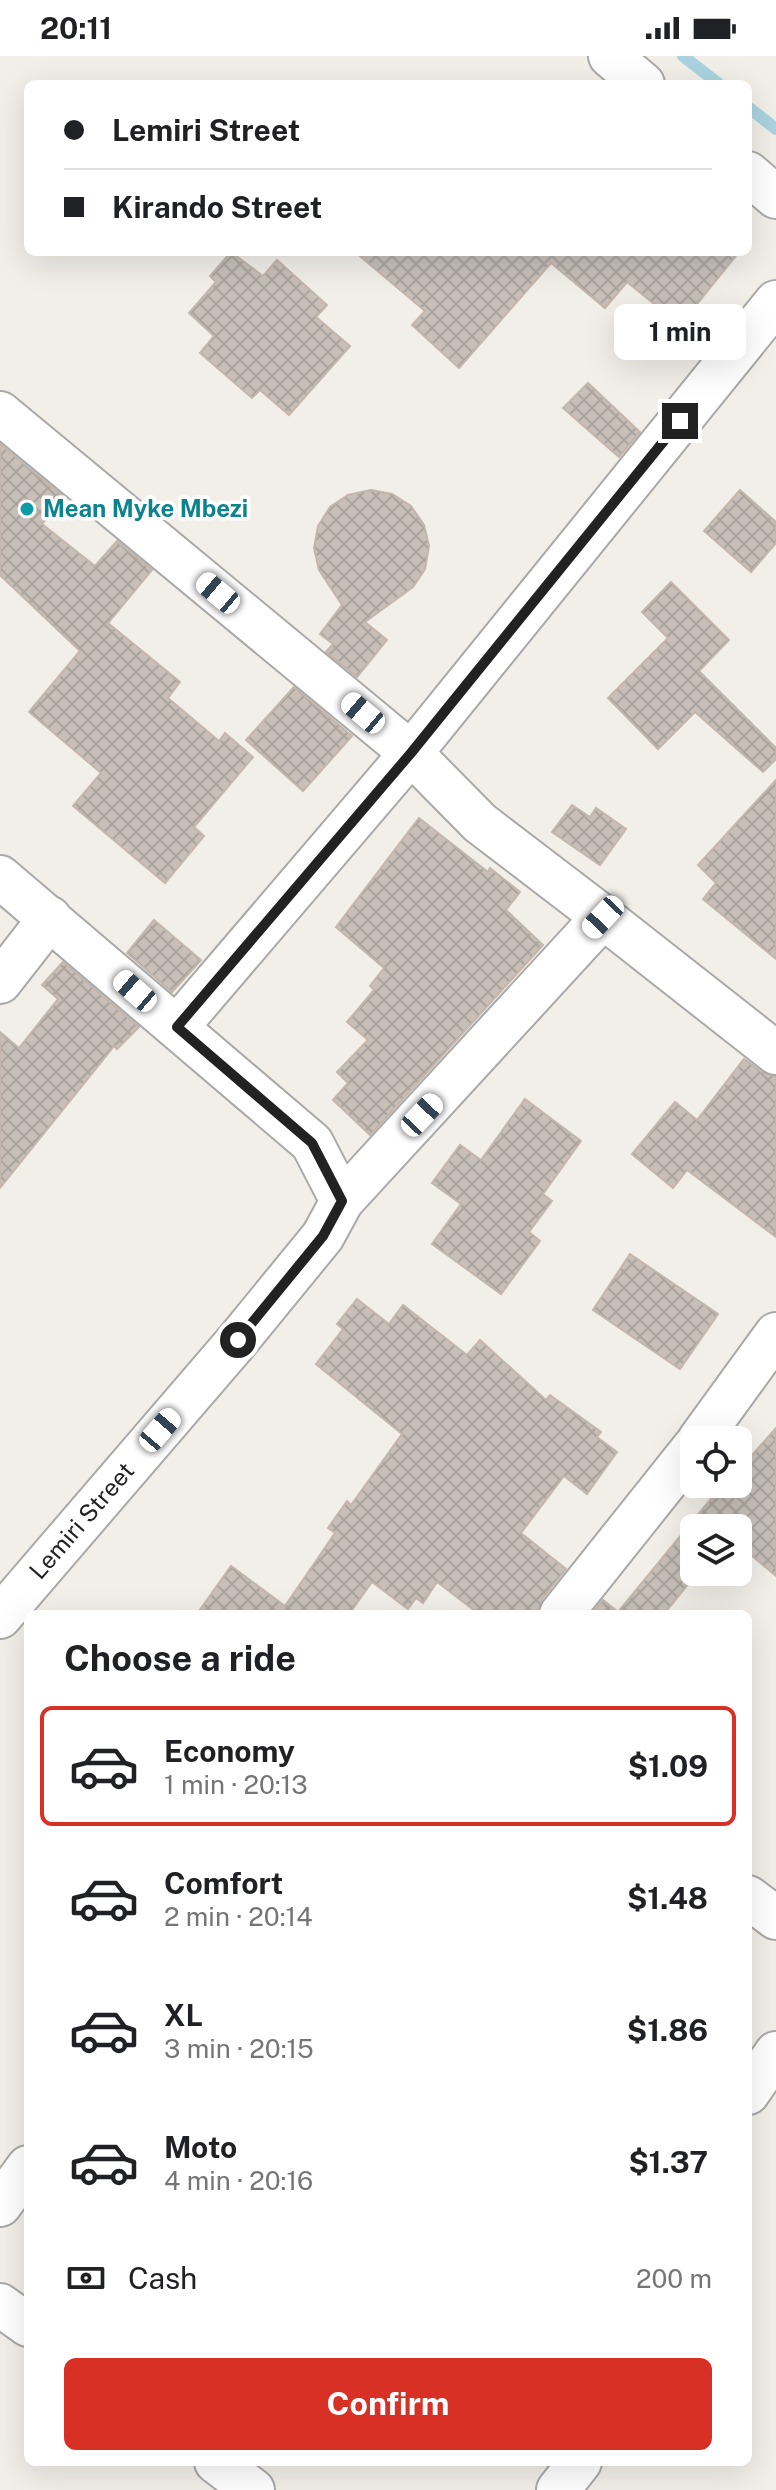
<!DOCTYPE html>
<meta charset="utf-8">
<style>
body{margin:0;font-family:"Public Sans",sans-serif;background:#f2f2f2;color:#202124;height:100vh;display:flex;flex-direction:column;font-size:30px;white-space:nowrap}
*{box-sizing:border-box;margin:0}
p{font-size:26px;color:#757577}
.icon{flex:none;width:44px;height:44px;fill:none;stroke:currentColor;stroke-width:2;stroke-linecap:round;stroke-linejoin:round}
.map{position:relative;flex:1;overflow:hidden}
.drawer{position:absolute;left:24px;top:1554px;width:728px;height:856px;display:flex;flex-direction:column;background:#fff;border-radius:12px;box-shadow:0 8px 32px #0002}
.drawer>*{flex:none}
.top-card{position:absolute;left:24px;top:24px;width:728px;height:176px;border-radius:12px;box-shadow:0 8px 32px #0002;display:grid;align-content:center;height:176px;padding:0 40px;background:#fff}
.tools{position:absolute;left:680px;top:1370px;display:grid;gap:16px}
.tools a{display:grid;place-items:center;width:72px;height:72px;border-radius:12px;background:#fff;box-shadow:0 8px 32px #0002;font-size:40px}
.end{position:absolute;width:36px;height:36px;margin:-18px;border:10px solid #222;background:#fff;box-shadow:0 0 0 4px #fff}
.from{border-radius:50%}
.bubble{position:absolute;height:56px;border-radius:12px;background:#fff;box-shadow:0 8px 32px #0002;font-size:26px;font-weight:700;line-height:56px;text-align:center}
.car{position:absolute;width:24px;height:48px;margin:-24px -12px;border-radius:10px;box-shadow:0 0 6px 2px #0007;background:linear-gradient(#fff 24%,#345 0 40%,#fff 0 76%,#345 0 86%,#fff 0)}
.top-card b{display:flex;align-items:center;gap:28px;height:76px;font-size:30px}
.top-card b+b{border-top:2px solid #e0e0e0}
.top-card i{width:20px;height:20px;background:#202124}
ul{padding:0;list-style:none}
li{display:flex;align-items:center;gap:24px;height:120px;margin:0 16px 12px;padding:0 24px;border:4px solid transparent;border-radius:12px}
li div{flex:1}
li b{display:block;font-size:30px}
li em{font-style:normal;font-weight:700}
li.current{border-color:#d93025}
li>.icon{width:72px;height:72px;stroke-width:1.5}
h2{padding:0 40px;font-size:36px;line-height:96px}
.pay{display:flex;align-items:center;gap:20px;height:88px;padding:0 40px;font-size:30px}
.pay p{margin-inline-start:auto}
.primary-button{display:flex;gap:16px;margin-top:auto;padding:16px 40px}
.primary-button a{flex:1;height:92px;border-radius:12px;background:#d93025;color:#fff;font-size:32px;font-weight:700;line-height:92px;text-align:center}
.status{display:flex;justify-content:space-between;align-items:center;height:56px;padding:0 40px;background:#fff;direction:ltr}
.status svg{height:22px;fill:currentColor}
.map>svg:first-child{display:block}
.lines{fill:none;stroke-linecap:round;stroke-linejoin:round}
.stream{stroke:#aad3df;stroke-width:12}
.building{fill:url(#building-cross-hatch);stroke:#c4b6ab;stroke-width:2}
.minor-casing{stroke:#a9a9a9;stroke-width:46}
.minor{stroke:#fff;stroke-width:42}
.route{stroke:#222;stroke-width:10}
.culture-dot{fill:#0f9aa8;stroke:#fff;stroke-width:3}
.labels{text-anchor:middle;stroke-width:7;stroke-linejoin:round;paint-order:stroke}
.culture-label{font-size:24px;font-weight:bold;fill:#0d838f;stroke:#fff;text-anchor:start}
.street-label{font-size:24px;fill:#222;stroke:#fff}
</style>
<div class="status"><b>20:11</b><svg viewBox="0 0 49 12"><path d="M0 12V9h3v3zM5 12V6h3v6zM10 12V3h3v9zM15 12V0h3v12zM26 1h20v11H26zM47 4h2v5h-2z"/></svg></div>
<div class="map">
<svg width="776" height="2434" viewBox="0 0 776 2434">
<defs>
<pattern id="building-cross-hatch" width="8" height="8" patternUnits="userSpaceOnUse" patternTransform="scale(2)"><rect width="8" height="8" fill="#c7bfb8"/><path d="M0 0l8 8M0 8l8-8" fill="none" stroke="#aba49e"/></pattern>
</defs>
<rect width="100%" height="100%" fill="#f2efe9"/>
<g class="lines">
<g class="stream">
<path d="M683,0L719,28"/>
<path d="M748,51L776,73"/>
</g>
</g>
<g class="building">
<path d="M231,196L263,220L277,204L327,249L316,261L350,290L289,359L260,334L252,342L200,297L214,280L189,257L216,226L210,220Z"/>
<path d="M355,196H739L680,269L627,226L605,252L551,207L459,312L412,269L425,255Z"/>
<path d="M588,327L640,376L619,401L563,352Z"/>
<path d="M0,388L64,441L42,468L95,510L117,485L152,514L108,567L180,626L168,642L219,685L225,677L253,701L194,771L204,780L165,827L73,750L101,717L29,656L80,595L0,519Z"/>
<path d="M371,434L392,438L411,450L424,469L429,490L425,513L413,531L365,566L387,584L357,621L326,596L333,588L320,578L342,549L319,514L314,492L318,470L330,451L348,439Z"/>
<path d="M740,434L776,466V487L751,516L704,475Z"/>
<path d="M671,526L729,584L699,615L776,692V703L763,716L695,656L658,693L608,642L668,582L642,556Z"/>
<path d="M294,631L352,680L303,735L246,684Z"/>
<path d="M776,724V903L703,843L716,827L698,809Z"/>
<path d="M572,749L590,761L596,752L626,773L600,809L552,776Z"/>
<path d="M419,762L488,816L490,812L520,836L506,854L543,889L370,1079L333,1044L348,1027L337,1016L368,984L347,966L374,934L370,930L384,912L336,871Z"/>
<path d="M154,864L201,904L172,936L127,897Z"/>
<path d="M63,906L139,971L117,993L114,990L0,1132V976L19,992L58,943L42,929Z"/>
<path d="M744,1003L762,1016L776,1020V1181L687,1114L673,1132L632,1098L675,1046L697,1064Z"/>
<path d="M525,1043L581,1085L543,1138L552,1145L529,1176L540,1185L501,1238L432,1188L461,1148L432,1127L460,1089L481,1104Z"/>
<path d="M630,1198L718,1258L680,1313L593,1254Z"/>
<path d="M357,1243L389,1268L403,1249L467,1299L480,1284L546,1344L550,1339L601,1376L597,1381L617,1396L587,1438L564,1420L521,1477L566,1513L542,1543L538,1558H479L437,1526L423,1547L416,1542L408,1553L372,1526L349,1558H197L231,1510L285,1550L335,1477L328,1472L347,1445L351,1449L402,1378L316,1308L343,1273L337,1268Z"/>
<path d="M776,1372V1520L738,1488V1472H694V1516H698L664,1558H592L603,1544L618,1556L723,1428H738V1415Z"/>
</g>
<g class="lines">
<defs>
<g id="minor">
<path d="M610,0L643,28"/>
<path d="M748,117L776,141"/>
<path d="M0,357L411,697L480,767L603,861"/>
<path d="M0,821L312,1087L342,1145"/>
<path d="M0,926L50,862"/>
<path d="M177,971L411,697L776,246"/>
<path d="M699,1384L776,1278"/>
<path d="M561,1558L694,1391"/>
<path d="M0,1561L238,1284L323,1180L342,1145L603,861L776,997"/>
<path d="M748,1841L776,1862"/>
<path d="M748,2037L776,1997"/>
<path d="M0,2149L28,2111"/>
<path d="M0,2249L28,2269"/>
<path d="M216,2406L253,2434"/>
<path d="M558,2434L580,2406"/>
</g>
</defs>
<use href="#minor" class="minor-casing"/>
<use href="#minor" class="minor"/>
</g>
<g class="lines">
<path class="route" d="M238,1284L323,1180L342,1145L312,1087L177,971L411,697L680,365"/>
</g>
<circle class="culture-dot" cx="27" cy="453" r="8"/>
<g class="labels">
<g class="culture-label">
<text x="43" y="461">Mean Myke Mbezi</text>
</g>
<g class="street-label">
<text transform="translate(82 1465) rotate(-49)" y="8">Lemiri Street</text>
</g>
</g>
</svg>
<div class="tools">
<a><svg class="icon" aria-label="locate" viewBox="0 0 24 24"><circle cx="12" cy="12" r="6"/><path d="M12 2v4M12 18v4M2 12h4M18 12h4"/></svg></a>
<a><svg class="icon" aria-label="layers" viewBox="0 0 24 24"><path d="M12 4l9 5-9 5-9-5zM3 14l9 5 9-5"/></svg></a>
</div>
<i class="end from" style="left:238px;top:1284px"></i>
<i class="end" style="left:680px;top:365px"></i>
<div class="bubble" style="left:614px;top:248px;width:132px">1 min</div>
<i class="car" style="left:218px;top:537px;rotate:310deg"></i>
<i class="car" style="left:363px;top:657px;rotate:310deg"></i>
<i class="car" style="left:603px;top:861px;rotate:223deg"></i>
<i class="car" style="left:135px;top:935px;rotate:311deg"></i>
<i class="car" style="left:422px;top:1059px;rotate:43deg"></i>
<i class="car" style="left:160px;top:1374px;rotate:41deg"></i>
<div class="top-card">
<b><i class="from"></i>Lemiri Street</b>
<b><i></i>Kirando Street</b>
</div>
<section class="drawer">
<h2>Choose a ride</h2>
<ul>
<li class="current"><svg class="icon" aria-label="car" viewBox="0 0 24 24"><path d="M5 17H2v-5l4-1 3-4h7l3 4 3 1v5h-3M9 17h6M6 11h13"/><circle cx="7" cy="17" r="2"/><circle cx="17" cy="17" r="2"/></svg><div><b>Economy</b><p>1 min · 20:13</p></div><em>$1.09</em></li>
<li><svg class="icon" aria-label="car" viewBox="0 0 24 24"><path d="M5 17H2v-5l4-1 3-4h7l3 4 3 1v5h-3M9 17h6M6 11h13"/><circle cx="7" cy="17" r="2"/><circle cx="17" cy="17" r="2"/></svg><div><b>Comfort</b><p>2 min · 20:14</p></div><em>$1.48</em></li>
<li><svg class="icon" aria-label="car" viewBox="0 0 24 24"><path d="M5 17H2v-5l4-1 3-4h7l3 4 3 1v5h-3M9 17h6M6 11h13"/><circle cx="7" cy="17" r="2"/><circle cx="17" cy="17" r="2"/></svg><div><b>XL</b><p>3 min · 20:15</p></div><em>$1.86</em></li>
<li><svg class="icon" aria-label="car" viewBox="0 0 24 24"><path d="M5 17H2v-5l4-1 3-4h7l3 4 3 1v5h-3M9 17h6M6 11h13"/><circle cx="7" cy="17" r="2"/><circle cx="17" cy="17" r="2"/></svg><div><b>Moto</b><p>4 min · 20:16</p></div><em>$1.37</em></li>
</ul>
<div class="pay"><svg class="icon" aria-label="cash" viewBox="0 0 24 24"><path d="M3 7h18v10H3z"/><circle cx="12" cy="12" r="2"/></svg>Cash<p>200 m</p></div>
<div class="primary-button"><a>Confirm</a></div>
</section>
</div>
